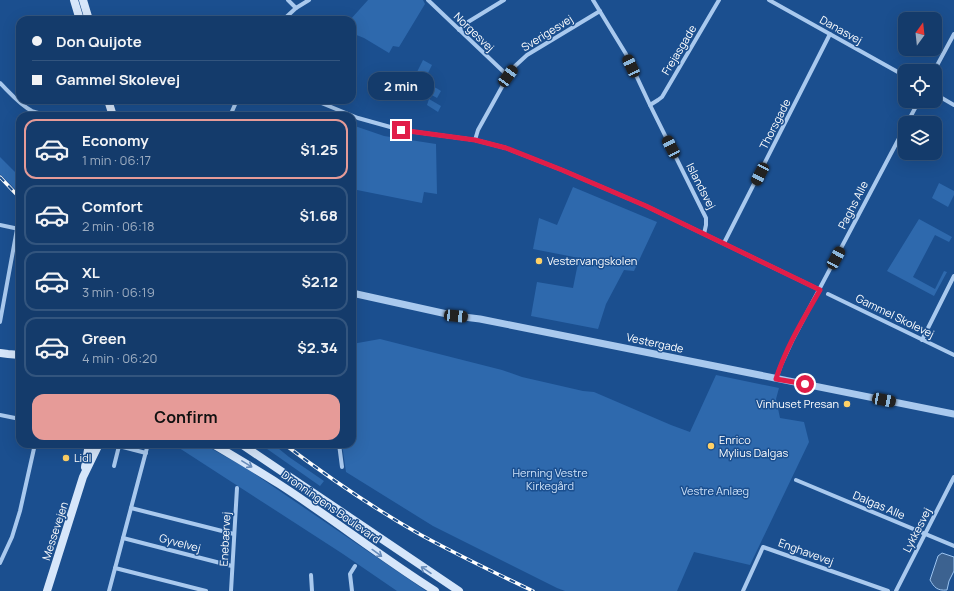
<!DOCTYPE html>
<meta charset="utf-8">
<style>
body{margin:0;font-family:Manrope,sans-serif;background:#1d4271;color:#f1f3f6;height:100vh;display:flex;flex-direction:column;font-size:15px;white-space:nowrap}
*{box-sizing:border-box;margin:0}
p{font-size:13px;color:#9dadc1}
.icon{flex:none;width:22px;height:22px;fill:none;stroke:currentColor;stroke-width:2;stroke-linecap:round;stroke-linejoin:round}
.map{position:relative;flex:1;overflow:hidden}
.side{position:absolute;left:16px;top:112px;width:340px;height:336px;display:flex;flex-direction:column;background:#143b6b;border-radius:12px;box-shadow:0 4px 16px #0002,0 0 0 1px #33557e}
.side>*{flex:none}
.top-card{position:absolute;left:16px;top:16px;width:340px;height:88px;border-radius:12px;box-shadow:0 4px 16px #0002,0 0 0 1px #33557e;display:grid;align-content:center;height:88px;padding:0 16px;background:#143b6b}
.needle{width:26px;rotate:15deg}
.controls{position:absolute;left:898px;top:12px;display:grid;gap:8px}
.controls a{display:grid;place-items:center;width:44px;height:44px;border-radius:8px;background:#143b6b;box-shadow:0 4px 16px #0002,0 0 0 1px #33557e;font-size:20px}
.end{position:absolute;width:18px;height:18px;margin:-9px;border:5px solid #e11d48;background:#fff;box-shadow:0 0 0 2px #fff}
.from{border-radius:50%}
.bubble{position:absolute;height:28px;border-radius:12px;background:#143b6b;box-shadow:0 4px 16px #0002,0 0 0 1px #33557e;font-size:13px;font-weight:700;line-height:28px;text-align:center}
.car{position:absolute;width:12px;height:24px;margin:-12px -6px;border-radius:5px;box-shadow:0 0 3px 1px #0007;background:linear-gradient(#222 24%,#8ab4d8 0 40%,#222 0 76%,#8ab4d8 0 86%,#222 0)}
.top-card b{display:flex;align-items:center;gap:14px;height:38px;font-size:15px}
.top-card b+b{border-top:1px solid #33557e}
.top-card i{width:10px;height:10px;background:#f1f3f6}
ul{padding:7px 0 0;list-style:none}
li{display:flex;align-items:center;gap:12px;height:60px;margin:0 8px 6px;padding:0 8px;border:2px solid #33557e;border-radius:12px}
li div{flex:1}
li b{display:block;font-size:15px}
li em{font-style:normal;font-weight:700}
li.active{border-color:#e69b98}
li>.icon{width:36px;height:36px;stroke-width:1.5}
.primary-button{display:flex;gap:8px;margin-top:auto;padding:8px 16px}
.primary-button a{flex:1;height:46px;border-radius:12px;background:#e69b98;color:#111;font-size:16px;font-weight:700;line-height:46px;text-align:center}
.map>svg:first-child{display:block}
.green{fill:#2e69ad}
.water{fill:#3c6290;stroke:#9cc4f0}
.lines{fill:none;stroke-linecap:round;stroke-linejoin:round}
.minor{stroke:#a9c9ee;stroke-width:4}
.tertiary{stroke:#a9c9ee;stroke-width:7}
.secondary{stroke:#d6e6fa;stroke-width:8}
.rail-casing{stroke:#fff;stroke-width:3.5}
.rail{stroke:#1b4f8f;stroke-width:2;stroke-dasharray:6;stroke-linecap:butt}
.oneway{stroke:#668bba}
.route{stroke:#e11d48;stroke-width:5}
.poi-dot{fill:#ffd166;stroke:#1b4f8f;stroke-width:1.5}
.labels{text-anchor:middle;stroke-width:3;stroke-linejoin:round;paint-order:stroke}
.street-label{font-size:11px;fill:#fff;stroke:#1b4f8f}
.poi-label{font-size:11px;fill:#fff;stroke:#1b4f8f;text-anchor:start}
.park-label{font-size:11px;fill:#cfe3fa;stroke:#1b4f8f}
</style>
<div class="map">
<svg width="954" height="591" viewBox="0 0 954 591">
<rect width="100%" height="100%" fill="#1b4f8f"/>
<g class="green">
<path d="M368,0H423L425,4L399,47L393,46L389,53L364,38L354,34L352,37V20H350Z"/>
<path d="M423,60L432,65L426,77L417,72Z"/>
<path d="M424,83C430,86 436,87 441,91L437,98L421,89Z"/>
<path d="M429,99L441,106L438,112L427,105Z"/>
<path d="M352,125L384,136L436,144L437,194L424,192L422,203L352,189Z"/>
<path d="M0,157L20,177V194L0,174Z"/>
<path d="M939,183L954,191V195L948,207L932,198Z"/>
<path d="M573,187L657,222L634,271L624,270L606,304L598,329L531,316L537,282L573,288L579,258L533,249L539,218L557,225Z"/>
<path d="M919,219L952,237L949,242L935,235L913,277L935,289L944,271L947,272L934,296L887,271Z"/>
<path d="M380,339L502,370L522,377L583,391L594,392L671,425L690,432L716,375L779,388L776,399L780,418L804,422L809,442L750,565L694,552L677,591H565L557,588L433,526L346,472L342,444H352V344Z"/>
<path d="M173,444H203L246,468L426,591H397L343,554Z"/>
<path d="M260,444H273L289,457L324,481L320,486Z"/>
</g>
<path class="water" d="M942,553L954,557V571L949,581L947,590C937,591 934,587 930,580L938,556Z"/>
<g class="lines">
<g class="minor">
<path d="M288,0L296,8"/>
<path d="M428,0L508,76"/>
<path d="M593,0L626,54L650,105L706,218V225L704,234"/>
<path d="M769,0L905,76"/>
<path d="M283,20L296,8L309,0"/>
<path d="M459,30L468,22L504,0"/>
<path d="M934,71L954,34"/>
<path d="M0,83C10,93 20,105 32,111C40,114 50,115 58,116"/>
<path d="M935,94L954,105"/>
<path d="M314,100L358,118L401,130L475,140L506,148L562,170L646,206L820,290"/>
<path d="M650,105L658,100L662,97L719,0"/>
<path d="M230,116L237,100"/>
<path d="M907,123L919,101"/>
<path d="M475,140L478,130L508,76L515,66L527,55L600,11"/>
<path d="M0,225L19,229"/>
<path d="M724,243L830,34"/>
<path d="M828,294L954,355"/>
<path d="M0,322L17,229"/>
<path d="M922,340L954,276"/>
<path d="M776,379L781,365L793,339L905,127"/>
<path d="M0,415L20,419"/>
<path d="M339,444L342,467"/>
<path d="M114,466L119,446L146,453"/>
<path d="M796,480L954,546"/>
<path d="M131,508L234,534"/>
<path d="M123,538L232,566"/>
<path d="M0,563L12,537L20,511L35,444"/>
<path d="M115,568L206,591"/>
<path d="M311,575L312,591"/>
<path d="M109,591L148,444"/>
<path d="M231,591L237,488"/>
<path d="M352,591L350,574L355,566"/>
<path d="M743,591L763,547L888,591"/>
<path d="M896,591L954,477"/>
</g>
<path class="tertiary" d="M352,293L456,316L480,319L954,414"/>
<g class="secondary">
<path d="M74,0L80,20"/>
<path d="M83,0L89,20"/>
<path d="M108,100L113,116"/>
<path d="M0,353L8,354L20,355"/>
<path d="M213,444C235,457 257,470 279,484C332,518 381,557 435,591"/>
<path d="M241,444L459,591"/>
<path d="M85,467L89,444"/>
<path d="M47,591L83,477L99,444"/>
</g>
<defs>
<g id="rail">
<path d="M0,177L20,198"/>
<path d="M284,444C328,477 373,508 421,535C458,555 495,573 533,591"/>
</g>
</defs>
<use href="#rail" class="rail-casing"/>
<use href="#rail" class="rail"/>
</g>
<defs><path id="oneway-shaft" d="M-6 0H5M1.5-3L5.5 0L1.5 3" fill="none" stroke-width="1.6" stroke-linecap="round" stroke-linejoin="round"/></defs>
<g class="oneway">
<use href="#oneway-shaft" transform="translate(247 464) rotate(31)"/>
<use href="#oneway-shaft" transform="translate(377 553) rotate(36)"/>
<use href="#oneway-shaft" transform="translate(426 570) rotate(-146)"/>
</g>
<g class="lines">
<path class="route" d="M401,130L475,140L506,148L562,170L646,206L820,290C804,318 786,347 776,379L805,384"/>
</g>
<g class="poi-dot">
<circle cx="539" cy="261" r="4"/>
<circle cx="847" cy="404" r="4"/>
<circle cx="711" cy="446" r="4"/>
<circle cx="66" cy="458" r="4"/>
</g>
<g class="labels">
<g class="street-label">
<text transform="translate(841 30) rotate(29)" y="4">Danasvej</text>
<text transform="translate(474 32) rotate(44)" y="4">Norgesvej</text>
<text transform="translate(547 33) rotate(-32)" y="4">Sverigesvej</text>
<text transform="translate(679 50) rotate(-59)" y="4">Frejasgade</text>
<text transform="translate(775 124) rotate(-63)" y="4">Thorsgade</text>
<text transform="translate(701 186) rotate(63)" y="4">Islandsvej</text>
<text transform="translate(853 205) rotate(-63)" y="4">Paghs Alle</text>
<text transform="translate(895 316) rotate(26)" y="4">Gammel Skolevej</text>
<text transform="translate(655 343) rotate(12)" y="4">Vestergade</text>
<text transform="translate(879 505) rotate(23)" y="4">Dalgas Alle</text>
<text transform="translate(331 507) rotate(35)" y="4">Dronningens Boulevard</text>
<text transform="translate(917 530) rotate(-63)" y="4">Lykkesvej</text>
<text transform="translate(55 531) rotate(-72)" y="4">Messevejen</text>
<text transform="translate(225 539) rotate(-87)" y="4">Enebærvej</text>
<text transform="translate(180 543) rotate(15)" y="4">Gyvelvej</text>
<text transform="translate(806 552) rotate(20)" y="4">Enghavevej</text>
</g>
<g class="poi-label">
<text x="547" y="265">Vestervangskolen</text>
<text x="839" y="408" text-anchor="end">Vinhuset Presan</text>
<text x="719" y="444">Enrico<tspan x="719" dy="13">Mylius Dalgas</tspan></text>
<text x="74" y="462">Lidl</text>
</g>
<g class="park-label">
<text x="550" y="477">Herning Vestre<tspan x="550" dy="13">Kirkegård</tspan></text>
<text x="715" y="495">Vestre Anlæg</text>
</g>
</g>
</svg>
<div class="controls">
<a><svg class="needle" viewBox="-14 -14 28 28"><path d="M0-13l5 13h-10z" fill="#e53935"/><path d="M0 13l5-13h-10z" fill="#9dadc1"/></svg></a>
<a><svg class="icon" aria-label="locate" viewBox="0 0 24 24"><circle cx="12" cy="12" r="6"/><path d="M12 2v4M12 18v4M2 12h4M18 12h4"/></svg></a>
<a><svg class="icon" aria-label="layers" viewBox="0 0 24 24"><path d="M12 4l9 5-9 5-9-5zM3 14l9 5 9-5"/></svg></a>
</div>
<i class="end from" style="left:805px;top:384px"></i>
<i class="end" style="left:401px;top:130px"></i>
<div class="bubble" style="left:368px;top:72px;width:66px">2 min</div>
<i class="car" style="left:631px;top:66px;rotate:335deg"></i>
<i class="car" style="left:508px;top:76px;rotate:36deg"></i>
<i class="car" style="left:671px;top:147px;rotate:333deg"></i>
<i class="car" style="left:760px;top:174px;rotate:207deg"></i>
<i class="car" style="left:836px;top:258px;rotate:28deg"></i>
<i class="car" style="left:456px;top:316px;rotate:95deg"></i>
<i class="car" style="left:884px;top:400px;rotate:101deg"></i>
<div class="top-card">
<b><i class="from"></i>Don Quijote</b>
<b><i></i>Gammel Skolevej</b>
</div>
<section class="side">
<ul>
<li class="active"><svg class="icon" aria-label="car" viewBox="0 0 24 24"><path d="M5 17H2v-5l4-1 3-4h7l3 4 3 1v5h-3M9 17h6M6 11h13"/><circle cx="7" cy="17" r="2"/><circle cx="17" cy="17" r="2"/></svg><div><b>Economy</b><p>1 min · 06:17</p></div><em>$1.25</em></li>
<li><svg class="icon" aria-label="car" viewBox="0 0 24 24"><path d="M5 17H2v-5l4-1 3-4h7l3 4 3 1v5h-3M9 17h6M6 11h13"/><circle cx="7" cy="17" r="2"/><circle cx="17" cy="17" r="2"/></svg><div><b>Comfort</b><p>2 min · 06:18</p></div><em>$1.68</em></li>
<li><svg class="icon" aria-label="car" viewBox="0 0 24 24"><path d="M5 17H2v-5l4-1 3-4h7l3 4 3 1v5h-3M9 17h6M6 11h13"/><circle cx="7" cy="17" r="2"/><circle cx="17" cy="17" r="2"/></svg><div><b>XL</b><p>3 min · 06:19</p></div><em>$2.12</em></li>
<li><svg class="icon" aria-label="car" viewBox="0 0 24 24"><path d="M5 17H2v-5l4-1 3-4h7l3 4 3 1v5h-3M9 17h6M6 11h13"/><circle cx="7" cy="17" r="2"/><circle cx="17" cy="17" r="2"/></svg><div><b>Green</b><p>4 min · 06:20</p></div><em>$2.34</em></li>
</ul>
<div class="primary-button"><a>Confirm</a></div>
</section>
</div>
